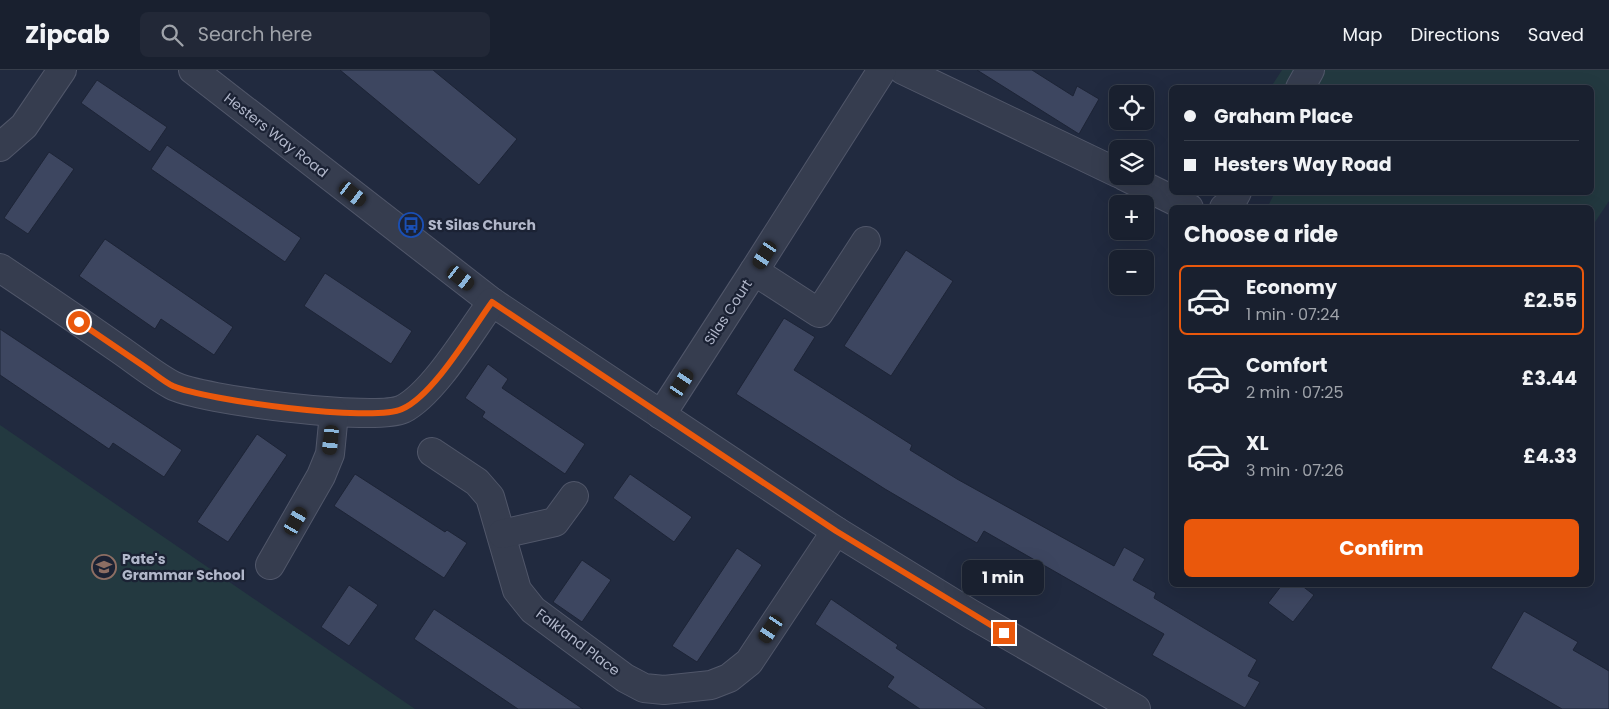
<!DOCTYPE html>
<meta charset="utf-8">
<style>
body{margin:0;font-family:Poppins,sans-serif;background:#222837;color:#f1f3f6;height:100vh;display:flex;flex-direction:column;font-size:19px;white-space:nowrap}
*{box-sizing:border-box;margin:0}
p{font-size:16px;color:#9fa3aa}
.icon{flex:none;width:28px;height:28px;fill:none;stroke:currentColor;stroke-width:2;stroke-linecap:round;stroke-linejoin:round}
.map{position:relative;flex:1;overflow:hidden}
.panel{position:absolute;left:1169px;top:135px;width:425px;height:382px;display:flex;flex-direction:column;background:#19202f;border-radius:8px;box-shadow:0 5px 20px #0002,0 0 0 1px #373e4b}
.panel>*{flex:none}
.banner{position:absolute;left:1169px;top:15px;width:425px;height:110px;border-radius:8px;box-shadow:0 5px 20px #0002,0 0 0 1px #373e4b;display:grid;align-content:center;height:110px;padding:0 15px;background:#19202f}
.controls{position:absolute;left:1109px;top:15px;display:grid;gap:10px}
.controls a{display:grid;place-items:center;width:45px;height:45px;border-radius:8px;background:#19202f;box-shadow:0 5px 20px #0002,0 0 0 1px #373e4b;font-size:25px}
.end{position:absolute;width:22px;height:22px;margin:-11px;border:6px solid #ea580c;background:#fff;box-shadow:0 0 0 2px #fff}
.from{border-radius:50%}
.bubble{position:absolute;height:35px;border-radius:8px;background:#19202f;box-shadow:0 5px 20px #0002,0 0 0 1px #373e4b;font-size:16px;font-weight:700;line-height:35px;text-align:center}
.car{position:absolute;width:15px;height:30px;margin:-15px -8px;border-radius:6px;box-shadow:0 0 4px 1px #0007;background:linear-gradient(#222 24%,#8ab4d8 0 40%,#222 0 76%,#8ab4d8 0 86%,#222 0)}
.banner b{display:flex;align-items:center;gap:18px;height:48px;font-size:19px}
.banner b+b{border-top:1px solid #373e4b}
.banner i{width:12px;height:12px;background:#f1f3f6}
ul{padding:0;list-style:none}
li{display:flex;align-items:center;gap:15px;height:70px;margin:0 10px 8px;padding:0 5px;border:2px solid transparent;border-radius:8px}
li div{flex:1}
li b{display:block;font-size:19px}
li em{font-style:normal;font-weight:700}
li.on{border-color:#ea580c}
li>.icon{width:45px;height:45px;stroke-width:1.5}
h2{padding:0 15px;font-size:22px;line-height:60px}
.action{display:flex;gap:10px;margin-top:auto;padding:10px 15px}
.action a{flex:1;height:58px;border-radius:8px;background:#ea580c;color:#fff;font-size:20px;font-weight:700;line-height:58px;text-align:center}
header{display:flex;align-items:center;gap:30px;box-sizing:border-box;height:70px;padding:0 25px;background:#19202f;border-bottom:1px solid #373e4b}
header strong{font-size:24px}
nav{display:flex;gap:28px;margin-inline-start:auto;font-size:18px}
.search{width:350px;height:45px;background:#222837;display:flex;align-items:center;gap:12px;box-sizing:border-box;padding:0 18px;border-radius:8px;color:#9fa3aa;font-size:19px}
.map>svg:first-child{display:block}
.green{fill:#233940}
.building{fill:#3d4660;stroke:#1d2436}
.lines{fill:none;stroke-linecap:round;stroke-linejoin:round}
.minor-casing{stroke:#51576a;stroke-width:30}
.minor{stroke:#363d4f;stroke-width:28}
.route{stroke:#ea580c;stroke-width:6}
.labels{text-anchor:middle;stroke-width:4.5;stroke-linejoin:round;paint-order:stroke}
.street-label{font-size:14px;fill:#b1b7ca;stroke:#1b2234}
.poi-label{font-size:14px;font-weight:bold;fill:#b1b7ca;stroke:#1b2234;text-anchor:start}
</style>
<header>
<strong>Zipcab</strong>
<div class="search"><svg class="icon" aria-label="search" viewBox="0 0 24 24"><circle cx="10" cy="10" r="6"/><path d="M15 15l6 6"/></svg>Search here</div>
<nav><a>Map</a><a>Directions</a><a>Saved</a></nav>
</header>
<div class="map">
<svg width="1609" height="639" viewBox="0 0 1609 639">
<rect width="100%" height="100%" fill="#212a3f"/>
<g class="green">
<path d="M1282,0H1609V131L1591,158V138H1267L1275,122H1591V18L1271,17Z"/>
<path d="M0,355L415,639H0Z"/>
</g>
<g class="building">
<path d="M340,0H433L517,69L479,115Z"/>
<path d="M977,0H1032L1073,26L1077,16L1099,29L1079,64Z"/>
<path d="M97,10L167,57L150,82L81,33Z"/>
<path d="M167,75L301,168L285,192L151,99Z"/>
<path d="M49,82L74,99L28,164L4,148Z"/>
<path d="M105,169L233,257L214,285L161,249L155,259L79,206Z"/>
<path d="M906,180L953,211L891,306L844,276Z"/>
<path d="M325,203L412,261L391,294L304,236Z"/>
<path d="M784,248L815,267L794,300L912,375L910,380L957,409L1114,496L1124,477L1145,489L1133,510L1156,523L1154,528L1257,590L1248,606L1260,612L1245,638L1152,585L1164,564L984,461L977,473L885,419L736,324Z"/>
<path d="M0,259L182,380L164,407L113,373L109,379L0,305Z"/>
<path d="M488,294L508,309L502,318L585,374L565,404L482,347L485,342L465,328Z"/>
<path d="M257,364L287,385L228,472L197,452Z"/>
<path d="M355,404L445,462L447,460L467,473L444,508L334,436Z"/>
<path d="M630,404L692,447L674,472L613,428Z"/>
<path d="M737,478L762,495L697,592L672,576Z"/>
<path d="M582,490L611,510L582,552L553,532Z"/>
<path d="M349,515L378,535L349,576L321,557Z"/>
<path d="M1282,515H1301L1314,525L1293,552L1268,533Z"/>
<path d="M831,529L898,575L896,578L987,639H920L887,617L894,607L815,554Z"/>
<path d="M434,539L496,580L583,639H518L414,569Z"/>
<path d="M1524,541L1578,572L1573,580L1609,601V639H1562L1491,598Z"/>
</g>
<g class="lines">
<defs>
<g id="minor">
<path d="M193,0L492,232L836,461L971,544L1136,639"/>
<path d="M903,0L1118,103"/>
<path d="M1300,18L1310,0"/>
<path d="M0,77L24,56L62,0"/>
<path d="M1124,106L1189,138"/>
<path d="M1224,138L1231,133L1237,122"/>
<path d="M0,198C39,224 77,250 116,277C134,289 152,304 172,315C199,330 376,352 403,339C434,323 470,262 492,232"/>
<path d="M754,201L882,0"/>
<path d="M661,345L754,201L819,243L866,171"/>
<path d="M432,382L477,412L490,427L517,520L533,540L625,608L644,618L664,620L711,615L729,608L749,592L836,461"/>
<path d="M502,464L555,452L574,426"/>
<path d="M270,495L321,406L330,384L334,343"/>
</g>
</defs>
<use href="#minor" class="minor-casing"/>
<use href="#minor" class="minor"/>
</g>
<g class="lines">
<path class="route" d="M79,252C101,267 123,282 145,297C154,303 163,311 173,316C204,330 373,353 402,339C433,326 471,261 492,232L836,461L1004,563"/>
</g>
<defs>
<symbol id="bus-ring" viewBox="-11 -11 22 22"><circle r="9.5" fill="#1b2234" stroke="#1a4fb4" stroke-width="1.5"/><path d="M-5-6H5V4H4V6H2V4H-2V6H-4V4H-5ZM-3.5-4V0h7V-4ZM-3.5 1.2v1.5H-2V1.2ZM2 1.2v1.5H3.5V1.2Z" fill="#1a4fb4"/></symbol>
<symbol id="school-ring" viewBox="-11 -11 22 22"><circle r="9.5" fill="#1b2234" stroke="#8d6e63" stroke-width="1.5"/><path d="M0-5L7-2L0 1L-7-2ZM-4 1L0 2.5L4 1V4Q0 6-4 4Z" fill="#8d6e63"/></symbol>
</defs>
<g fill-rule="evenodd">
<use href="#bus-ring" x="397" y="141" width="28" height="28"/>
<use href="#school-ring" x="90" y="483" width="28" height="28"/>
</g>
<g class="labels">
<g class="street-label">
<text transform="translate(276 65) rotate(38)" y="5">Hesters Way Road</text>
<text transform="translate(728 242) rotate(-57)" y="5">Silas Court</text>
<text transform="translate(578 572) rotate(37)" y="5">Falkland Place</text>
</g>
<g class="poi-label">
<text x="428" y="160">St Silas Church</text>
<text x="122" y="494">Pate's<tspan x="122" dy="16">Grammar School</tspan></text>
</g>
</g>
</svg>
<div class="controls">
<a><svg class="icon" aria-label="locate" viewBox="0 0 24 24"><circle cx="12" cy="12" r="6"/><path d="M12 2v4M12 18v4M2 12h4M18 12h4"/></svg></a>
<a><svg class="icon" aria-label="layers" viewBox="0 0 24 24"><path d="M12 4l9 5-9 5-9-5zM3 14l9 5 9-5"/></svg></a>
<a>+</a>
<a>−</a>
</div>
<i class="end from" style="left:79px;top:252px"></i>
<i class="end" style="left:1004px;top:563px"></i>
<div class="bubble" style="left:962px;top:490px;width:82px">1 min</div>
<i class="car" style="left:353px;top:124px;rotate:128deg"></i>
<i class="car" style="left:765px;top:185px;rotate:213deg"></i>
<i class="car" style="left:461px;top:208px;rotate:128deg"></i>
<i class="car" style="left:682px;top:313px;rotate:33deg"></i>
<i class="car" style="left:331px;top:370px;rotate:186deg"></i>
<i class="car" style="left:296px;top:451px;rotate:30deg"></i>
<i class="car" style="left:771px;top:559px;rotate:214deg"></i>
<div class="banner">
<b><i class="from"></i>Graham Place</b>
<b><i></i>Hesters Way Road</b>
</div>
<section class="panel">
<h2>Choose a ride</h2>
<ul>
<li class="on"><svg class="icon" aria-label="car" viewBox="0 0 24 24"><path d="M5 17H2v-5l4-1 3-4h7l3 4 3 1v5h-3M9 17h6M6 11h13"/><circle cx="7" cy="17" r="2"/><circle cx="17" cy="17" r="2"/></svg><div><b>Economy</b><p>1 min · 07:24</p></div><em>£2.55</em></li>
<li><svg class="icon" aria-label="car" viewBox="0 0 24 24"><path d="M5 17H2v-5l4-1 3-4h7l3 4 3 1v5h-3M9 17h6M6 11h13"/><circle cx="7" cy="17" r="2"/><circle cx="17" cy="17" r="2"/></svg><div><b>Comfort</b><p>2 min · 07:25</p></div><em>£3.44</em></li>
<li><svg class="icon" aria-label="car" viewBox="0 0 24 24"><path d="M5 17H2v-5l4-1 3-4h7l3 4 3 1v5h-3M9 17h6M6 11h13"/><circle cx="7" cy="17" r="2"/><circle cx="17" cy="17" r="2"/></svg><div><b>XL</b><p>3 min · 07:26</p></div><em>£4.33</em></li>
</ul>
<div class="action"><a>Confirm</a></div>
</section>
</div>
